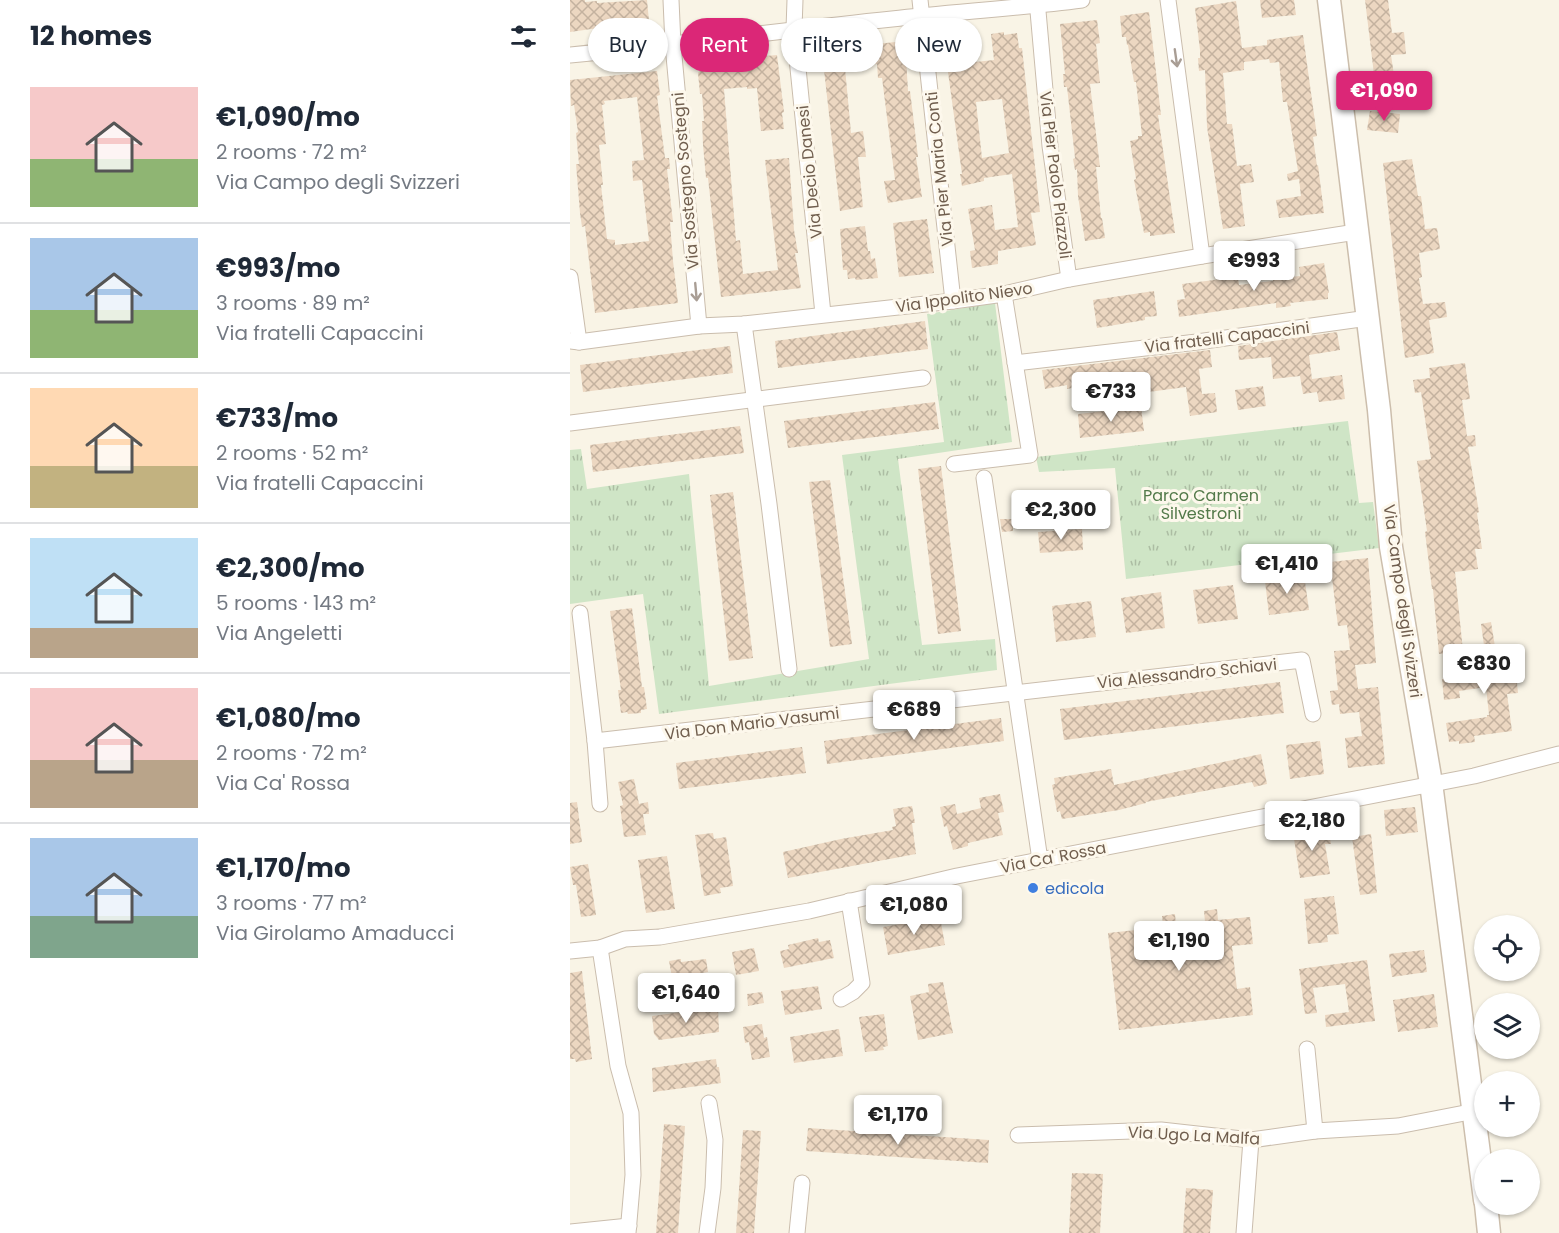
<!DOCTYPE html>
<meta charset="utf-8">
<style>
:root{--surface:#fff;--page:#f6f6f7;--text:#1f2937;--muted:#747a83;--line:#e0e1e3;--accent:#db2777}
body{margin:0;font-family:Poppins,sans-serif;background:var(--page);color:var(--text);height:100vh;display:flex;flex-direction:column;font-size:22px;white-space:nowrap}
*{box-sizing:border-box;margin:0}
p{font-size:20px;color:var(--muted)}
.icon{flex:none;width:33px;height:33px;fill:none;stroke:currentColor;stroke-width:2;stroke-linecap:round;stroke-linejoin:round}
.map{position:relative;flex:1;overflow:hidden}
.sheet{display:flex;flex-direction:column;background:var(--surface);width:570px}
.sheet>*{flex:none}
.guide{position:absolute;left:18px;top:18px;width:570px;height:54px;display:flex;gap:12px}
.fabs{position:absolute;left:904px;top:915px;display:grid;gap:12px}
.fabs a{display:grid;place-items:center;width:66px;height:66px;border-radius:50%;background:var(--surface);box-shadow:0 2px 4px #0004;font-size:30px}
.price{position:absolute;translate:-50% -51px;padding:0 14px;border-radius:6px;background:#fff;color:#222;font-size:20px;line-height:39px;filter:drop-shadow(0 2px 3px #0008)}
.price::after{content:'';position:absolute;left:50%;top:36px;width:18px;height:14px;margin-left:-9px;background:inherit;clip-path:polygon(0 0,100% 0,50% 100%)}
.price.active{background:var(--accent);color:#fff}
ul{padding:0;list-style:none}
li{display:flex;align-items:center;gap:18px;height:150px;padding:0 30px}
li+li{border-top:2px solid var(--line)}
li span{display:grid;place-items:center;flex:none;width:168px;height:120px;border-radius:0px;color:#555}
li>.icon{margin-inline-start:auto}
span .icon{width:72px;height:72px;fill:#fffc;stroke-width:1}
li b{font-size:26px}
h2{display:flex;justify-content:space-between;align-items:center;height:72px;padding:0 30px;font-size:26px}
.chip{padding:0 21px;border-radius:27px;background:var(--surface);box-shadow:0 2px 4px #0004;font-size:21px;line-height:54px}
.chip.active{background:var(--accent);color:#fff}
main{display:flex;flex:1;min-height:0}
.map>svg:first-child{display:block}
.park{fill:url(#park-tufts)}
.building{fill:url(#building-cross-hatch);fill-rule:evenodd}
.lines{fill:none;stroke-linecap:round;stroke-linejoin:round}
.street-casing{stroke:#cabdad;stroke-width:17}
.secondary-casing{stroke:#ccbeac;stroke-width:25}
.street{stroke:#fff;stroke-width:15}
.secondary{stroke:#fff;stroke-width:22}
.oneway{stroke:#a99e95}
.shop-dot{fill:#3f7fe0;stroke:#fdf8ec;stroke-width:2}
.labels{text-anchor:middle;stroke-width:6;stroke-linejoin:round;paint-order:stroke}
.street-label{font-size:16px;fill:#705e4e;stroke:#fdf8ec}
.park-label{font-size:16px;fill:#537a4a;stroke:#fdf8ec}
.shop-label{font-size:16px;fill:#366cbe;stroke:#fdf8ec;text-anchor:start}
</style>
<main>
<section class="sheet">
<h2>12 homes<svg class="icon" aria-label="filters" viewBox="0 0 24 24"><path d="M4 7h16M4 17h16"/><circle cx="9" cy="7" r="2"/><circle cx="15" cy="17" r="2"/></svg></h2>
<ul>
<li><span style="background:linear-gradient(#f6c9c9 60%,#8fb573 0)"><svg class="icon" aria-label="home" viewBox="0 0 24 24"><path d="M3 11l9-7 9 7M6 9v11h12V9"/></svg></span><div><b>€1,090/mo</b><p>2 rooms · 72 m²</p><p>Via Campo degli Svizzeri</p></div></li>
<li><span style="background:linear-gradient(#a9c7e8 60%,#8fb573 0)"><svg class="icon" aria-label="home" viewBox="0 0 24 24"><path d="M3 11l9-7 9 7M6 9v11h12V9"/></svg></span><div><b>€993/mo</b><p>3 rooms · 89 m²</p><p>Via fratelli Capaccini</p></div></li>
<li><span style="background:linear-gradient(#ffd9b3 65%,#c2b280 0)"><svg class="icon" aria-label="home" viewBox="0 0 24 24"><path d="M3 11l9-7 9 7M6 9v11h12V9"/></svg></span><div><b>€733/mo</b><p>2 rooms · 52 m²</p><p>Via fratelli Capaccini</p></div></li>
<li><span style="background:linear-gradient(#bfe0f5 75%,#b9a48a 0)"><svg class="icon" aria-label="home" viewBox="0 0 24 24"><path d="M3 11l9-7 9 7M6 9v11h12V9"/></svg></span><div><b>€2,300/mo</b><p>5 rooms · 143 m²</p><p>Via Angeletti</p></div></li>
<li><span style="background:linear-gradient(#f6c9c9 60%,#b9a48a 0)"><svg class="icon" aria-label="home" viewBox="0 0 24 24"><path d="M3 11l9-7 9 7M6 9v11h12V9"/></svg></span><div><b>€1,080/mo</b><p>2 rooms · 72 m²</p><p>Via Ca' Rossa</p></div></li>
<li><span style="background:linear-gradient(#a9c7e8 65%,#7fa58c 0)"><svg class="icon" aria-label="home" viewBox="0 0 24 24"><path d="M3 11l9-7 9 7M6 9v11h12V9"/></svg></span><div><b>€1,170/mo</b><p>3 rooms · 77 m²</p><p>Via Girolamo Amaducci</p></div></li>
</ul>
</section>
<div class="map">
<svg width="989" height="1233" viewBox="0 0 989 1233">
<defs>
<pattern id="park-tufts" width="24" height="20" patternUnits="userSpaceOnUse" patternTransform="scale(1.5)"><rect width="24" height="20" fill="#cfe5c6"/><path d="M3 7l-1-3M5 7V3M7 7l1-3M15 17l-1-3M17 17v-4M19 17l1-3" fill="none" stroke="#acbda3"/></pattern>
<pattern id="building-cross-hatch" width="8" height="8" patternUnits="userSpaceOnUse" patternTransform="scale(1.5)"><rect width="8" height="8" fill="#ecd7c1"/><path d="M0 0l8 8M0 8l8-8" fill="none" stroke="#c4b29f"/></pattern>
</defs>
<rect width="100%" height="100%" fill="#f9f4e6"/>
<!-- park -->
<g class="park">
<path d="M425,303L442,442L328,459L352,645L425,639L427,670L89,714L73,594L0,604V450L11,449L17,489L119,474L139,686L299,659L272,455L374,442L357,314Z"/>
<path d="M778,421L789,503L803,502L809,548L556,579L545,468L469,472L466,457Z"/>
</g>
<!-- building -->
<g class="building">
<path d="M0,0H15V2L27,1V3L77,0L79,21L0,32Z"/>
<path d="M690,0H724L726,15L692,18Z"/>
<path d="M795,0H818L822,33L834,32L836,54L821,55L826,89L806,91Z"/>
<path d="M666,1L672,48L697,45V40L733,35L747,136L743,137L747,166L748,165L754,213L709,218L706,200L731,196L729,179L718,181L717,174L728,171L717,102H713L709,62L700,63L699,59L674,62V70L653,73L657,124H662L667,166L681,164L684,182L670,184L675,226L653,229L637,127L635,70L629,71L628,58H630V50L625,8Z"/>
<path d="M579,12L591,115H588L605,233L580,236V232L574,233L564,180L566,179L560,141L568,139V136H572L566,82H564L558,45H557L556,37H552L550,16Z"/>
<path d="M527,20L530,43L526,44L530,83L520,84L530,167H526L531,218H532L535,238L515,241L508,196L507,169L505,170L503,159L505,158L497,87H494L493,74H495L490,24Z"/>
<path d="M434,32V35L447,33L449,48H452L470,212L461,213L466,245L428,251V264L402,268L400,251L405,250L398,209L422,205L425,230L448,227L442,174L414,178V181L392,186L390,174H392L377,65L424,60L421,34ZM432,99L439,153L412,158L406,102Z"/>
<path d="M335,41L338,91H340L343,115L348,157H346L352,197L318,203L314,181L325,180L312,78H308L307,64L275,68L281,133L293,131L296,157H288L293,207L270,211L254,70H251L249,50Z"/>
<path d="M207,55L214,112L212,113L214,129L191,131L187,88L177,89V87L154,89L164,216L166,241L170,240L173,274L208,270L195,160L219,158L224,230L228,253H225L231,288L151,297L138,178H136L133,145L132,121H134L132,94H130L128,73L133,66L139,65V61Z"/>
<path d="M87,71L90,95L87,96L95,158H99L100,169H97L103,222H100L103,261L108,303L25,313L15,226L12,227L10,213L6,164H9L6,133L8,132L4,105L1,106L0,80ZM67,97L74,160L62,161L63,181L72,180L79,241L45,245V240L37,239L31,185H33L29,145L36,144L32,105L35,104L34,101Z"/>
<path d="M800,111L830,114L828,133L797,130Z"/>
<path d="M842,159L848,196H851L855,229L867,228L870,249L849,253L852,277L849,278L853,304L875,302L877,317L859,320L864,353L835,358L813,163Z"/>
<path d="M357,219L364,273L329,277L323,223Z"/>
<path d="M295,226L298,251H300L301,259L305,258L308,278L286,280L285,278L278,279L277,270H273L270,229Z"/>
<path d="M754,263L759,293H758V299L720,303L721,306L706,308V303L609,317L607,300L615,299L612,284L668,277L669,285L703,281V279L730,276L729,267Z"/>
<path d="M584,291L587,316L575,317V320L527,328L523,300Z"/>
<path d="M355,321L358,349L208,368L205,341Z"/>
<path d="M767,332L770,350L739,355L742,379L772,375L775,399L749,402L747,392L733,394L730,376L703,379L701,357L669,360L668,346Z"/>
<path d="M160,346L163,373L13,392L10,365Z"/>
<path d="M640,350L642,367L629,369L632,394L645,393L647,412L620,416L616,387L571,393L570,384L555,386L553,373L512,379L513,386L497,389V385L475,389L472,370Z"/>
<path d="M895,363L900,399L892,400L897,436L905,435L906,446L898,447L909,512L907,513L912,549H905L908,569L885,572L893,651L869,654L863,589H862L855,532L857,531L847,461L861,459L851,392L845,393L843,380L860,378L859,368Z"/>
<path d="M693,386L696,406L668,410L665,390Z"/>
<path d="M365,402L369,429L218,448L214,421Z"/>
<path d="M571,407L574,431L510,438L508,414Z"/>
<path d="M170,426L174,453L23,472L20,445Z"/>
<path d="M371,466L391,631L368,634L348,469Z"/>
<path d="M260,480L282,644L260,647L239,482Z"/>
<path d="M163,492L183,658L159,661L140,495Z"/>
<path d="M430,519H443V531L432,532Z"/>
<path d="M512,529L513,550L470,553L468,532Z"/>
<path d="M798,558L806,663L785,665L788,689L808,687L815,764L778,768L775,738L792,736L789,712L770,714L769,704L762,705L760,691L768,690L764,651L780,650L777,625L768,626L760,562Z"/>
<path d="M734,575L739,610L699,615L695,581Z"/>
<path d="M663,585L668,619L628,624L623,590Z"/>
<path d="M591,592L595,628L556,633L551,598Z"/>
<path d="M521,601L526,637L486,642L482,606Z"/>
<path d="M62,608L72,687H74L77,709L71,710V713L58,714L57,712L51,713L48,690H51L40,611Z"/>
<path d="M921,622L928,665L945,663L948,693L937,694L942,731L904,736L905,742L889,744V741L879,742L876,723L917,717V715H919L916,687L889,691L890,698L874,700L872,679L914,674L913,667H917L911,624Z"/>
<path d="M710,682L714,713L494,740L490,709Z"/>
<path d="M431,718L434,741L257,764L254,741Z"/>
<path d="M750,741L754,774L720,779L716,745Z"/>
<path d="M232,747L236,773L109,789L106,763Z"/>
<path d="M691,754L697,784L684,787L682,782L576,802V803L549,810L492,819L490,811L487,812L482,785L485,784L484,778L541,769L544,785Z"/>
<path d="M64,779L69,804L78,802L79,814H73L76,835L54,837L50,806L53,805L48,782Z"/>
<path d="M430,794L434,812L428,813L433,835L398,843V846L383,850L377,826L374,827L370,807L385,804L387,814L411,808L409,798Z"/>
<path d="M7,802L12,842L0,844V803Z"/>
<path d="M342,806L345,823H342L346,854L218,878L213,852L271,839L323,830L322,827L326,826L323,809Z"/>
<path d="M845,807L848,832L816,836L814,810Z"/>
<path d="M758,827L761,844H755L760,874L730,878L723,832Z"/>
<path d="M143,833L144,839L156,837L163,886L150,888L151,893L134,896L125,835Z"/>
<path d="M801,834L807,893L790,895L782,837Z"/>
<path d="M97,856L105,909L76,913L68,860Z"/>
<path d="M18,864L26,915L11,917L6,885H3L0,867Z"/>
<path d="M764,896L769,934L757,935L758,942L738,944L734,899Z"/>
<path d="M647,909L648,920L680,917L683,944L662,946L667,989L680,987L683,1015L549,1030L538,933L584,928L593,923L592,916L605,914L606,925L635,922L634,911Z"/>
<path d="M370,917L375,945L318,955L313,927Z"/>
<path d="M248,938L249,942L260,940L264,958L214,968L210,951L219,949L218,945Z"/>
<path d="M184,948L189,971L166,975L162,952Z"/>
<path d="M854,950L857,972L822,977L819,954Z"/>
<path d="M111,959V962L136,959L138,972L114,976L115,986L104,988L99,961Z"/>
<path d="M797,960L805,1021L756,1027L755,1015L779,1012L775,984L743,988L747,1013L735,1014L729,969Z"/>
<path d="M12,971L22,1059L6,1062L5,1059H0V973Z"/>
<path d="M373,982L383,1033L348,1040L340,996L359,992L358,984Z"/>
<path d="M248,986L252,1009L215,1015L211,991Z"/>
<path d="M192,992L194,1003L178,1006L177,994Z"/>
<path d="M864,994L868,1027L828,1032L823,1000Z"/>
<path d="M148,1007L149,1032L89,1040L84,1034L82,1016Z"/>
<path d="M314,1014L318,1046L313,1047L314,1050L295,1052L289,1017Z"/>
<path d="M192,1024L194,1038L197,1037L200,1057L182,1060L179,1042L175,1043L173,1027Z"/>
<path d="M269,1029L273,1056L224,1063L220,1037Z"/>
<path d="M146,1059L147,1067H149L151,1083L83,1092L82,1068Z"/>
<path d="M94,1124L115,1126L108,1233H86Z"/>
<path d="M238,1128L419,1140L418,1163L236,1151Z"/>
<path d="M173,1130L191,1131L184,1233H166Z"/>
<path d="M502,1173L533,1174L530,1233H499Z"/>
<path d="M616,1188L643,1190L640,1233H613Z"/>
</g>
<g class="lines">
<defs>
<g id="street">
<path d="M101,0L103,45L129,326"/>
<path d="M225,0L224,29L253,314"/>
<path d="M350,0L383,301"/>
<path d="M467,0L480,146L499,279"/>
<path d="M598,0L632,256"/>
<path d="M0,55C107,45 214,30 322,19C385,12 449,8 512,0"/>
<path d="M0,277L9,342"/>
<path d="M174,324L199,504L219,669"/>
<path d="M0,341L9,342L129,326L174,324L383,301L434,294L499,279L632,256L786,232"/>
<path d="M445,363L627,342L798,318"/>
<path d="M0,423L353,378"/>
<path d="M384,464L460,455L434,294"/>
<path d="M414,478L470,860"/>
<path d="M10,613L25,741L732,660L743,714"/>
<path d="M25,741L30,804"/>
<path d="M30,948L48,1066L61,1113L63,1175L58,1233"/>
<path d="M0,951L30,948L55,939L90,937L239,911L387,876L904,776L989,754"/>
<path d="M271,999L283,992L292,983L279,901"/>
<path d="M737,1049L745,1131"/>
<path d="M448,1135L591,1130L681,1140L745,1131L828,1126L905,1111"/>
<path d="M0,1232L59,1226"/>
<path d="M137,1233L143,1188L145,1140L139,1103"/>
<path d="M227,1233L232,1183"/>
<path d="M674,1233L681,1140"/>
</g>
<g id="secondary">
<path d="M759,0L809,410L821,547L861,783L915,1200"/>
<path d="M916,1204L919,1233"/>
</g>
</defs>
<!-- street casing -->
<use href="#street" class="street-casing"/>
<!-- secondary casing -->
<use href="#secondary" class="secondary-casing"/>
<!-- street -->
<use href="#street" class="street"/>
<!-- secondary -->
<use href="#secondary" class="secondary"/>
</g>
<!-- one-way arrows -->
<defs><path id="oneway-shaft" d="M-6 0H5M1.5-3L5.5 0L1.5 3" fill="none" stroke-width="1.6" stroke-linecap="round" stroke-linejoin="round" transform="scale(1.5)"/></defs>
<g class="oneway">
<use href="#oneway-shaft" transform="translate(606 58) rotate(82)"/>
<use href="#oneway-shaft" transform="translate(126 292) rotate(85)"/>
</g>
<!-- markers -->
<circle class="shop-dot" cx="463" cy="888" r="6"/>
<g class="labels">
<!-- street labels -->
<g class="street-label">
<text transform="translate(369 169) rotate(-96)" y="6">Via Pier Maria Conti</text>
<text transform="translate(239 172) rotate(-96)" y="6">Via Decio Danesi</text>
<text transform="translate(486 175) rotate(83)" y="6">Via Pier Paolo Piazzoli</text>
<text transform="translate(115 181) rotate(-95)" y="6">Via Sostegno Sostegni</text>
<text transform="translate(394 297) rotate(-8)" y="6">Via Ippolito Nievo</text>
<text transform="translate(657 337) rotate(-7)" y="6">Via fratelli Capaccini</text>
<text transform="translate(833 601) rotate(82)" y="6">Via Campo degli Svizzeri</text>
<text transform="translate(617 673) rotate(-6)" y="6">Via Alessandro Schiavi</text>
<text transform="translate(182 723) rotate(-7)" y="6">Via Don Mario Vasumi</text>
<text transform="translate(483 857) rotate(-11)" y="6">Via Ca' Rossa</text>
<text transform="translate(624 1135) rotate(3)" y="6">Via Ugo La Malfa</text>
</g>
<!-- park labels -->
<g class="park-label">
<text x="631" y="501">Parco Carmen<tspan x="631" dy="18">Silvestroni</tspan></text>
</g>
<!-- shop labels -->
<g class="shop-label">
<text x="475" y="894">edicola</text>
</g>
</g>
</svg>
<div class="fabs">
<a><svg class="icon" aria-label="locate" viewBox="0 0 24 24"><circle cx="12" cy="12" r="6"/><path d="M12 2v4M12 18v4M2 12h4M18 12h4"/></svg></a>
<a><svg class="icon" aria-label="layers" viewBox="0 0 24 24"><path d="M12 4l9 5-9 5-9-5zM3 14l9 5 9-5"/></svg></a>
<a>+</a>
<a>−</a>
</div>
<b class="price active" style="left:814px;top:122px">€1,090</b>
<b class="price" style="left:684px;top:292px">€993</b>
<b class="price" style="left:541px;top:423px">€733</b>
<b class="price" style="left:491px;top:541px">€2,300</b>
<b class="price" style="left:717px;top:595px">€1,410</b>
<b class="price" style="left:914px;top:695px">€830</b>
<b class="price" style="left:344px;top:741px">€689</b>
<b class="price" style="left:742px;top:852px">€2,180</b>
<b class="price" style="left:344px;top:936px">€1,080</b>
<b class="price" style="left:609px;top:972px">€1,190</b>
<b class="price" style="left:116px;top:1024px">€1,640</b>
<b class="price" style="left:328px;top:1146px">€1,170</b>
<div class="guide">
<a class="chip">Buy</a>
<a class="chip active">Rent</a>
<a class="chip">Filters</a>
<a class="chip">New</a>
</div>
</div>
</main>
